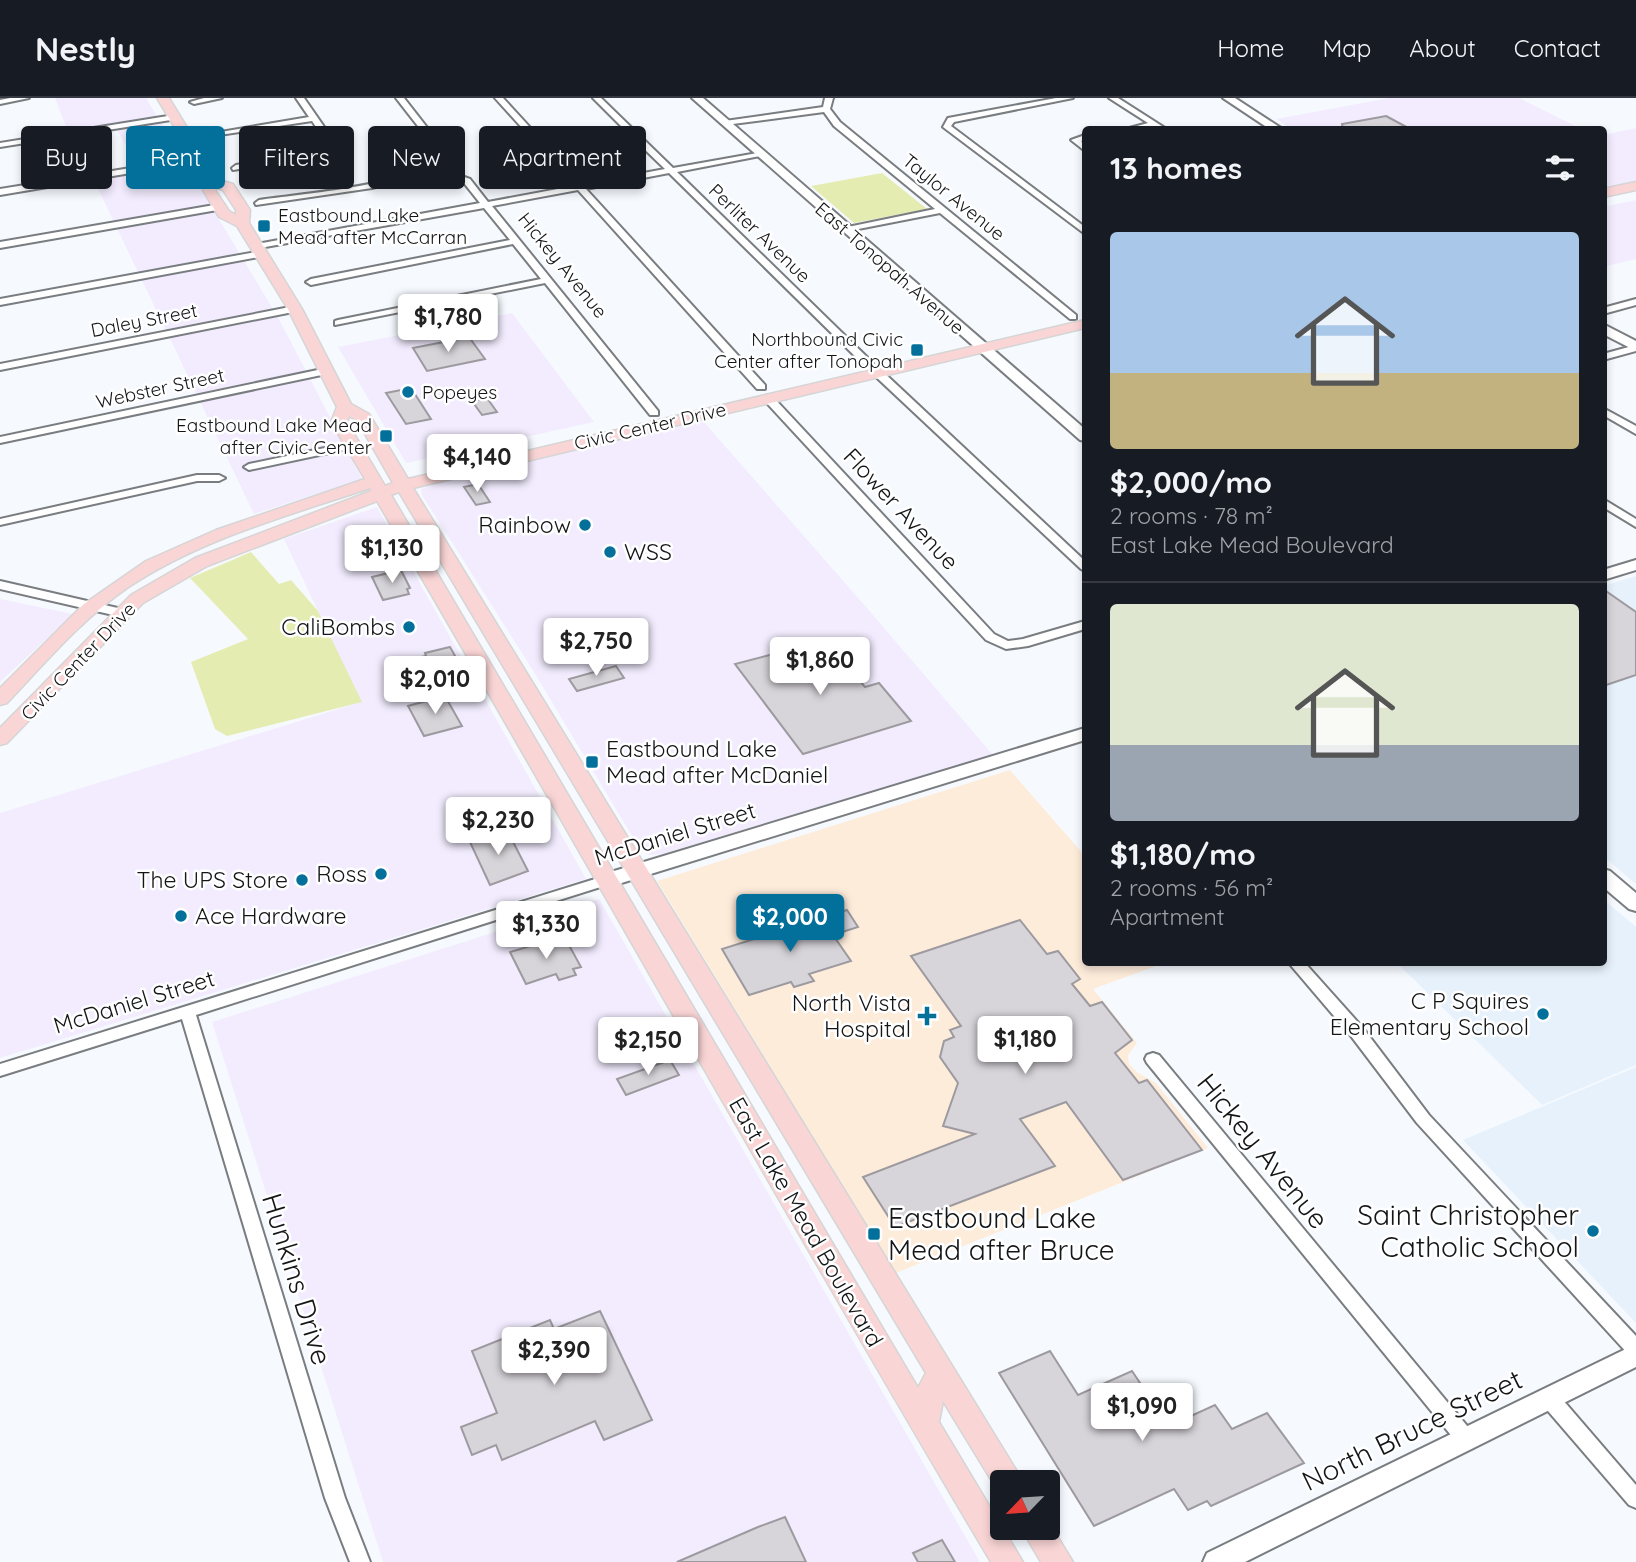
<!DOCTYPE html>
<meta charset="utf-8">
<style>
:root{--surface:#171b24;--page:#242831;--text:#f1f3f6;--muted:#9ea1a6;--line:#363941;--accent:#02709b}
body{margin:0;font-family:Quicksand,sans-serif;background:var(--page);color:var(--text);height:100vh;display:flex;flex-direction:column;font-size:26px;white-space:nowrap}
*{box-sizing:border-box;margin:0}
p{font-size:23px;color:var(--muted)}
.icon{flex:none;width:38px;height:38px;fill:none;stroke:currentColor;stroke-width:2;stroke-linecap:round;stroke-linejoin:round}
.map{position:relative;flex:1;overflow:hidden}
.side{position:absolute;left:1082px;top:28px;width:525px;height:840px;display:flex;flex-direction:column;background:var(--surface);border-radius:7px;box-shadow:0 4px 10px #0003}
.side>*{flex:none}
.guide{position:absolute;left:21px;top:28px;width:665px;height:63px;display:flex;gap:14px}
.needle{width:46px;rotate:245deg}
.fabs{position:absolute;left:990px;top:1372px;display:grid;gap:14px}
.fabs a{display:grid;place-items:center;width:70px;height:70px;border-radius:7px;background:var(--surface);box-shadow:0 4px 10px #0003;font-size:35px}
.price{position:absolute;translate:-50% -60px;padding:0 16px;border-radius:7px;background:#fff;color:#222;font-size:23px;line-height:46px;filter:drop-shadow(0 2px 4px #0008)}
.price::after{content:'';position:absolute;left:50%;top:42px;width:21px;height:16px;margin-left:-10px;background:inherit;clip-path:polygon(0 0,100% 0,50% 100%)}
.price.selected{background:var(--accent);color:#fff}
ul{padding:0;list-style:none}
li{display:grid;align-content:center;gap:14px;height:371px;padding:0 28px}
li+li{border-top:2px solid var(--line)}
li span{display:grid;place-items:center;height:217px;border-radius:7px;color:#555}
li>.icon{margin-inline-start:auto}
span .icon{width:126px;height:126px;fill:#fffc;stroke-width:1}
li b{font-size:30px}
h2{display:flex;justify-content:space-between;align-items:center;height:84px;padding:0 28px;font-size:30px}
.pill{padding:0 24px;border-radius:7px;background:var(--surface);box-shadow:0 4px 10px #0003;font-size:24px;line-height:63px}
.pill.selected{background:var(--accent);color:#fff}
header{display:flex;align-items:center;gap:42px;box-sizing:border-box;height:98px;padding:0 35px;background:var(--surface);border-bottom:2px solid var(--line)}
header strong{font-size:33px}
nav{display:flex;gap:38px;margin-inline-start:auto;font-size:24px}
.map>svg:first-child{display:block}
.commercial{fill:#f2ecfe}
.built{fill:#e7f1fc}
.medical{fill:#feecdb}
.green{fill:#e5ecb2}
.building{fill:#d7d4da;stroke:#9d9a9f;stroke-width:2}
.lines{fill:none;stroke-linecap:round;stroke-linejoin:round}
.street-casing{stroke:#797d80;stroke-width:4}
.secondary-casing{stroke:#797d80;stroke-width:4}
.primary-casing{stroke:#d5d5d5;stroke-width:3}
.street{fill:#fff;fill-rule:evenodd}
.secondary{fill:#fff;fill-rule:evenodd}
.primary{fill:#fad5d6;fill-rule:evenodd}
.poi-dot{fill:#02709b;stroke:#fff;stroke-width:2.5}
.labels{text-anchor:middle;stroke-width:5;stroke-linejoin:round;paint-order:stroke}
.far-street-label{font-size:19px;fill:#141517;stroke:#fff}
.far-poi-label{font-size:19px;fill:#141517;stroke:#fff;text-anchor:start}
.street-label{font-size:23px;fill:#141517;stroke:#fff}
.poi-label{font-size:23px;fill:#141517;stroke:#fff;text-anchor:end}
.near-street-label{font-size:28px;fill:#141517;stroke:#fff}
.near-poi-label{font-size:28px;fill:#141517;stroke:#fff;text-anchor:end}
</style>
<header>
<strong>Nestly</strong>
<nav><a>Home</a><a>Map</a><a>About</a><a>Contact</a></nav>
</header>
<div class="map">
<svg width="1636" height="1464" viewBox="0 0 1636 1464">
<rect width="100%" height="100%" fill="#f6faff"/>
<!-- commercial -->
<g class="commercial">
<path d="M55,0H146L279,221L362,381L254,416L91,76L137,67L117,32L70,39Z"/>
<path d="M1389,0H1519L1581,31L1293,32L1276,21Z"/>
<path d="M1636,30V83L1603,90V37Z"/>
<path d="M1636,102V161L1603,169V109Z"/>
<path d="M512,215L594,324L406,365L338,249Z"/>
<path d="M703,323L866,509L993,657L662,756L649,757L641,753L534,574L422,397L421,391L449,381Z"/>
<path d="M377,409L586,781L0,960V715L361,604L284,441Z"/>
<path d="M0,501L73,516L0,584Z"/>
<path d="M599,801L980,1464H383L212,924Z"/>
</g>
<!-- built -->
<g class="built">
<path d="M1636,478V786L1603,758V488Z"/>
<path d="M1603,801L1636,829V967L1542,1007L1397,865L1603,864Z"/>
<path d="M1636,969V1225L1463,1042Z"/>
</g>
<!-- medical -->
<path class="medical" d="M1010,672L1085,758V864L1164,865L1093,891L1137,945L1128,957L1129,966L1138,975L1156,985L1208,1050L896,1175L657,783Z"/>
<!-- green -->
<g class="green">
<path d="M882,75L927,111L854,125L811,88Z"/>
<path d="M251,454L279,486L291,482L318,513L362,604L227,638L215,631L191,564L248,541L190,480Z"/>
</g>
<!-- building -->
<g class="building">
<path d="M1386,18L1412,32H1343L1342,26Z"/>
<path d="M469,239L485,261L427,273L413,250Z"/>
<path d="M411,290L431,321L406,326L386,295Z"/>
<path d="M487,300L497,314L482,317L472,303Z"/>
<path d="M478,386L490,404L476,407L464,389Z"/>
<path d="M401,472L410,490L407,491L409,496L383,502L372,479Z"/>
<path d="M1603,491L1636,514V577L1603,588Z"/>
<path d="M828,542L865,589L879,585L911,623L803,656L735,566Z"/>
<path d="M450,549L463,572L427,581L416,560L426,558L425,555Z"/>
<path d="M616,568L624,580L577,593L569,581Z"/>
<path d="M445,598L462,628L424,638L408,608Z"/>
<path d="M507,732L528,773L490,787L469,742Z"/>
<path d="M847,812L858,829L833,837L851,863L809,876L814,883L794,889L791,884L749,897L722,851Z"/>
<path d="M1020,822L1047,856L1058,853L1080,881L1072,886L1090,908L1102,904L1132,942L1115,955L1139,985L1147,982L1202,1052L1123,1082L1066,1004L1020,1021L1055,1068L895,1129L863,1079L975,1036L943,1028L958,985L940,959L944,943L954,939L950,932L961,928L911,858Z"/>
<path d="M564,838L581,869L573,871L576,877L559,882L556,876L526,886L510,854Z"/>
<path d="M670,962L679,977L626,997L617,981Z"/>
<path d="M600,1213L652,1322L604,1342L595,1323L502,1362L496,1347L472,1357L461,1329L497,1315L472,1253L550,1222L554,1231Z"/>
<path d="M1050,1253L1078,1297L1132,1273L1169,1328L1215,1307L1232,1331L1267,1315L1304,1365L1211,1408L1207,1403L1188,1412L1174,1391L1094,1428L999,1275Z"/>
<path d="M785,1419L806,1464H677L758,1429Z"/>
<path d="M942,1442L955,1464H918L913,1455Z"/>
</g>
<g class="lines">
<defs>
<g id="street">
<path d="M10,0H29L0,6V2Z"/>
<path d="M204,0H222L194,6L190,4Z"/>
<path d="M296,0H304L338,49L337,51L318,58L233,72L232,70L236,67L316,54L329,48L312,23L213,38L209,36L309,19Z"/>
<path d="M396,0H404L443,50L440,60L433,68L470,81L488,104L665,71L636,43L564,54L543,53L495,0H503L548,49L564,50L632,39L593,0H601L673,70L763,54V58H760L677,74L873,265L864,267L669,75L586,91L765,287V291H757L578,92L492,108L658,313V317H650L545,185L335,227V223L338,222L541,181L513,146L311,187L306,184L311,181L510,142L484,110L254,151V147L257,146L480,105L464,85L427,72L398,83L372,90L256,107L255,105L259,102C300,96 397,89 428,64C433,60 434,56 435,50Z"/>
<path d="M825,0H833L830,11L840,24L1076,217V221H1070L940,115L843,134V130L935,111L834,28L824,14L725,27L721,25L725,23L823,9Z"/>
<path d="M1056,0H1073L954,24L951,28L1085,129V136L943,29L948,20Z"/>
<path d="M1109,0H1118L1168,32H1158L1154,29L1122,32L1148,25Z"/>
<path d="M174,17L178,19L177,21L0,49V45Z"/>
<path d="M1085,37V42L1081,43L1085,47V53L1071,42Z"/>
<path d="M199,59H202V63L0,97V91Z"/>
<path d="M220,106L223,107V111L0,150V144Z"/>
<path d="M261,153L266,156L264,158L0,207V201Z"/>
<path d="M1636,201V207L1603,216V210Z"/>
<path d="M295,208L298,209V213L0,272V266Z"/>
<path d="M1636,247V253L1603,262V256Z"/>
<path d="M327,270L331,271V275L0,345V339Z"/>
<path d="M878,272L882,273L1085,463V473L1081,471L874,277V273Z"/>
<path d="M768,297L772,298L994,536L1008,543L1023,541L1085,523V531L1028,548L1006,551L986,542L764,302L763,300Z"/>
<path d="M1603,310L1636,328V336L1603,317Z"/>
<path d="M353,344L357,345V349L249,372L244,369L249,366Z"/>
<path d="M197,377H219L225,380L219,383H197L0,427V421Z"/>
<path d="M1603,401L1636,421V429L1603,409Z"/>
<path d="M0,483L122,511L128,515L122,519L0,491Z"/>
<path d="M608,777L615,782L613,785L196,917L345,1400L370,1464H350L325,1400L182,921L0,978V966Z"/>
<path d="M1288,864H1304L1363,930L1429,1017L1636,1238V1259L1629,1257L1417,1025L1351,938Z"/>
<path d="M1153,955L1159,957L1473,1335L1476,1341L1473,1347L1466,1350L1459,1347L1147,965L1145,961L1147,957Z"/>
<path d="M1549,1292L1556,1294L1636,1387V1410L1629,1407L1542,1306L1540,1300L1542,1294Z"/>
</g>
<g id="secondary">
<path d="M692,0H703L1085,331V343L1080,342Z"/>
<path d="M1223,0H1235L1284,32H1271Z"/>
<path d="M1603,226L1636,243V253L1603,236Z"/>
<path d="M1636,462V472L1603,482V472Z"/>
<path d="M1085,630V642L615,787H601L598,782L601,777Z"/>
<path d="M1603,771L1610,773L1636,795V813L1629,811L1603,789Z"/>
<path d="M1636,1246V1269L1245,1464H1203L1207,1455Z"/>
</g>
<g id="primary">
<path d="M157,0H169L219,82L233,86L250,112L249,125L302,211L351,306L369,316L408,381L1085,222V230L413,390L1018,1375L1023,1384H1003V1395L998,1393L943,1303L939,1324L1023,1464H991C782,1113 583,756 377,403L207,468L143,505L7,645L0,647V630L131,497L195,460L371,393L370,390C287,418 200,441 127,490C81,522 45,565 7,605L0,607V590L84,506L146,463L216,432L365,381L331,324L337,309L288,211L237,128L219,119L203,92L208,85ZM217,90L223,92L236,112V117L229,113L215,92ZM349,318L357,322L393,385L385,388L347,324ZM399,394L926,1275L918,1290L391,397Z"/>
<path d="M1636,84V92L1603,99V91Z"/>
<path d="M1048,1423L1073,1464H1041L1021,1430H1048Z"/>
</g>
</defs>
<!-- street casing -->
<use href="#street" class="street-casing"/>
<!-- secondary casing -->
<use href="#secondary" class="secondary-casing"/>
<!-- primary casing -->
<use href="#primary" class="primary-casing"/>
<!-- street -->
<use href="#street" class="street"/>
<!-- secondary -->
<use href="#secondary" class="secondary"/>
<!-- primary -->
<use href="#primary" class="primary"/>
</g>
<!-- markers -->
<g class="poi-dot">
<rect x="257" y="121" width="14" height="14" rx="3.5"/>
<rect x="910" y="245" width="14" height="14" rx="3.5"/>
<circle cx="408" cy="294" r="7"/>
<rect x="379" y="331" width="14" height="14" rx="3.5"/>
<circle cx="585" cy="427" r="7"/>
<circle cx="610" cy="454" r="7"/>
<circle cx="409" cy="529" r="7"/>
<rect x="585" y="657" width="14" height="14" rx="3.5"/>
<circle cx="381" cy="776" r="7"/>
<circle cx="302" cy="782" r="7"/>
<circle cx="181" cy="818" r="7"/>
<circle cx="1543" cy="916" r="7"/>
<path d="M923.5 907.5h7v7h7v7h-7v7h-7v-7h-7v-7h7z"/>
<circle cx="1593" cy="1133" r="7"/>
<rect x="867" y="1129" width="14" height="14" rx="3.5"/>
</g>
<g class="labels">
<!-- far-street labels -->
<g class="far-street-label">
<text transform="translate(954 99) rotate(39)" y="7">Taylor Avenue</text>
<text transform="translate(760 135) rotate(44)" y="7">Perliter Avenue</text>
<text transform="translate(563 167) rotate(51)" y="7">Hickey Avenue</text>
<text transform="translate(890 170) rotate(41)" y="7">East Tonopah Avenue</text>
<text transform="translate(144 222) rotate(-11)" y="7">Daley Street</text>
<text transform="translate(160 290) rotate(-12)" y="7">Webster Street</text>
<text transform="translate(650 328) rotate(-13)" y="7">Civic Center Drive</text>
<text transform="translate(78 563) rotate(-46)" y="7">Civic Center Drive</text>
</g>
<!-- far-poi labels -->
<g class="far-poi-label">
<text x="278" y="124">Eastbound Lake<tspan x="278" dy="22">Mead after McCarran</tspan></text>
<text x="903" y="248" text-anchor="end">Northbound Civic<tspan x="903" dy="22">Center after Tonopah</tspan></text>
<text x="422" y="301">Popeyes</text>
<text x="372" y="334" text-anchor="end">Eastbound Lake Mead<tspan x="372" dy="22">after Civic Center</tspan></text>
</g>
<!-- street labels -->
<g class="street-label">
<text transform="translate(901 411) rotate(47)" y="8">Flower Avenue</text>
<text transform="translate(675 736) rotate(-17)" y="8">McDaniel Street</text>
<text transform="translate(134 904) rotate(-17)" y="8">McDaniel Street</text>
<text transform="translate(806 1124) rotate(60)" y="8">East Lake Mead Boulevard</text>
</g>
<!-- poi labels -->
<g class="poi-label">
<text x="571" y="435">Rainbow</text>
<text x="624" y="462" text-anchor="start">WSS</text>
<text x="395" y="537">CaliBombs</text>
<text x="606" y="659" text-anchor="start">Eastbound Lake<tspan x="606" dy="26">Mead after McDaniel</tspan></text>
<text x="367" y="784">Ross</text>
<text x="288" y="790">The UPS Store</text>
<text x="195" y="826" text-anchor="start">Ace Hardware</text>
<text x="1529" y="911">C P Squires<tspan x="1529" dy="26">Elementary School</tspan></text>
<text x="911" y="913">North Vista<tspan x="911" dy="26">Hospital</tspan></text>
</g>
<!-- near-street labels -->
<g class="near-street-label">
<text transform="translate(1263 1053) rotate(51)" y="10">Hickey Avenue</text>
<text transform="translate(297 1181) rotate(73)" y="10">Hunkins Drive</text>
<text transform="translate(1412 1332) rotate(-26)" y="10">North Bruce Street</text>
</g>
<!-- near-poi labels -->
<g class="near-poi-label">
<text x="1579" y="1127">Saint Christopher<tspan x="1579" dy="32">Catholic School</tspan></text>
<text x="888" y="1130" text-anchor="start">Eastbound Lake<tspan x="888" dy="32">Mead after Bruce</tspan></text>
</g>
</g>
</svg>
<div class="fabs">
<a><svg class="needle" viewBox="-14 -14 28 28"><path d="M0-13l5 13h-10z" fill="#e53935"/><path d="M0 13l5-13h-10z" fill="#9ea1a6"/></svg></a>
</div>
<b class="price" style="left:448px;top:256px">$1,780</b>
<b class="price" style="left:477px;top:396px">$4,140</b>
<b class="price" style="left:392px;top:487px">$1,130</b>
<b class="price" style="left:596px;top:580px">$2,750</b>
<b class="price" style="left:820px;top:599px">$1,860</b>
<b class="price" style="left:435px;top:618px">$2,010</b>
<b class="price" style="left:498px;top:759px">$2,230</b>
<b class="price selected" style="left:790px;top:856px">$2,000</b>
<b class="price" style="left:546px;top:863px">$1,330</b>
<b class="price" style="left:1025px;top:978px">$1,180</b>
<b class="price" style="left:648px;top:979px">$2,150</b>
<b class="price" style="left:554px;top:1289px">$2,390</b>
<b class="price" style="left:1142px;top:1345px">$1,090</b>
<div class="guide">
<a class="pill">Buy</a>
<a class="pill selected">Rent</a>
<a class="pill">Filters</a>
<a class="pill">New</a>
<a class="pill">Apartment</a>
</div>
<section class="side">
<h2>13 homes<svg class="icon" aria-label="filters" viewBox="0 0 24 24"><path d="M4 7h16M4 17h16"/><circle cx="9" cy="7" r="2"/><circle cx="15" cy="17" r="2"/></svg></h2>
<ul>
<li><span style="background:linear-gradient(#a9c7e8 65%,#c2b280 0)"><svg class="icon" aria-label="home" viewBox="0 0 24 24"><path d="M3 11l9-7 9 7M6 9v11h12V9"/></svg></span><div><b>$2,000/mo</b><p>2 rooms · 78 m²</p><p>East Lake Mead Boulevard</p></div></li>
<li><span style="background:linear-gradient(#dfe7d0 65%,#9aa5b1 0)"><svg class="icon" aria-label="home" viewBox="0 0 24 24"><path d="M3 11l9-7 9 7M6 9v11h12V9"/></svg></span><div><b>$1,180/mo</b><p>2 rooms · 56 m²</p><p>Apartment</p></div></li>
</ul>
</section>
</div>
